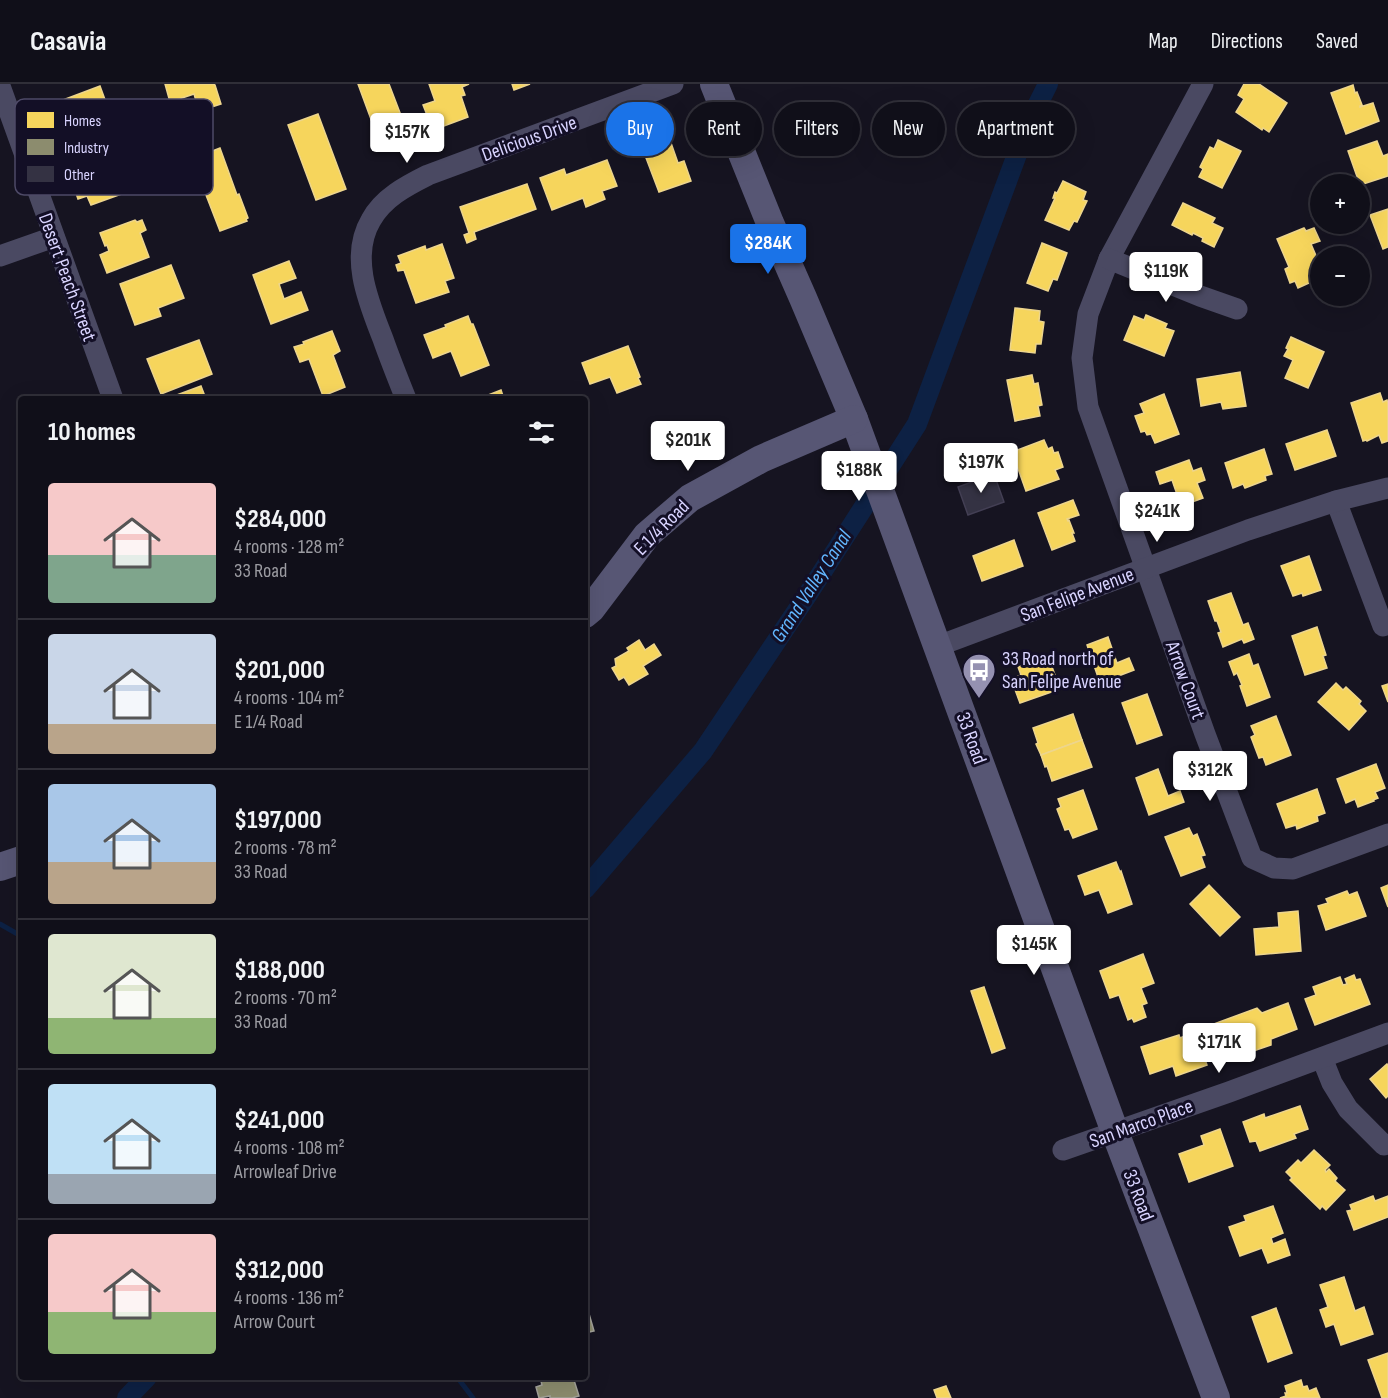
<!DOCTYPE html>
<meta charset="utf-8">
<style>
:root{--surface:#100f19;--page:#191822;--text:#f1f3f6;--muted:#9c9ca2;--line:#302f38;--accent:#1a73e8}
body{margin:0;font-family:"Sofia Sans Condensed",sans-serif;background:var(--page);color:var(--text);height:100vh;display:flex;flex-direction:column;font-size:22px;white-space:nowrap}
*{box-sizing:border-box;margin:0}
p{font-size:20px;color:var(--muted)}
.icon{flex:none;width:33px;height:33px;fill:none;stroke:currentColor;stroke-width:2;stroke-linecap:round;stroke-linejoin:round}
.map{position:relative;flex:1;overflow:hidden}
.panel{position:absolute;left:18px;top:312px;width:570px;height:984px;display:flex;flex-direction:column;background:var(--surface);border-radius:6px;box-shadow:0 6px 24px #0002,0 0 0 2px var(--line)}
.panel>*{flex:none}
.top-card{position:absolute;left:606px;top:18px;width:570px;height:54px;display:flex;gap:12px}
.controls{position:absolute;left:1310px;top:90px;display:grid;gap:12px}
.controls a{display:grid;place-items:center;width:60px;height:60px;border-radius:50%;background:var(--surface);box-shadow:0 6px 24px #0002,0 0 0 2px var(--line);font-size:30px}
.price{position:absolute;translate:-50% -51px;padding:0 14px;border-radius:6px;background:#fff;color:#222;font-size:20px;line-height:39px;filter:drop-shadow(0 2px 3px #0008)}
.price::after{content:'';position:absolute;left:50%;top:36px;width:18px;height:14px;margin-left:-9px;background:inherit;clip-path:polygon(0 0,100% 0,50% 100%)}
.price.active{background:var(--accent);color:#fff}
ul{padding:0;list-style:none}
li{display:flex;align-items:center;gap:18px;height:150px;padding:0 30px}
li+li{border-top:2px solid var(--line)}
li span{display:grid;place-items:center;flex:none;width:168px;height:120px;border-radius:6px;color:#555}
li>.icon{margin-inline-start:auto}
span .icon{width:72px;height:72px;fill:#fffc;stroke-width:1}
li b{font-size:26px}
h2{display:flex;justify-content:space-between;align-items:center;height:72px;padding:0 30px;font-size:26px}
.tag{padding:0 21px;border-radius:27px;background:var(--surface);box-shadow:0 6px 24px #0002,0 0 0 2px var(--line);font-size:21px;line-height:54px}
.tag.active{background:var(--accent);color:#fff}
header{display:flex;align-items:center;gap:36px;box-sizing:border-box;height:84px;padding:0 30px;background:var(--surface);border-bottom:2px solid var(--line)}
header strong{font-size:28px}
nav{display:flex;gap:33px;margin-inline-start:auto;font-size:21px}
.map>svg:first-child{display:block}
.homes{fill:#f6d55c;stroke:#edd58d;stroke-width:1.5}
.industry{fill:#8c8c6e;stroke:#a3a29a;stroke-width:1.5}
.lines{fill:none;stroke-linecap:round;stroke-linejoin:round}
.stream{stroke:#0d2144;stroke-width:5}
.canal{stroke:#0d2144;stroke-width:20}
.building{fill:#343243;stroke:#433f54;stroke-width:1.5}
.street{stroke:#4a4962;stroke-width:21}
.secondary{stroke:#575674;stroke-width:28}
.labels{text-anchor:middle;stroke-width:6;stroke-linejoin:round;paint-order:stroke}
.street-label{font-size:20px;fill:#d9d4ff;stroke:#130f26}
.poi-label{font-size:20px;fill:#d9d4ff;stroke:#130f26;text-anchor:start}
.water-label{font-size:21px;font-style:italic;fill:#62b6ff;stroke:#130f26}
.key{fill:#130f26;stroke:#4e4a67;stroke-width:1.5}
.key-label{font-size:16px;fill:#d9d4ff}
</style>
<header>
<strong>Casavia</strong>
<nav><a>Map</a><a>Directions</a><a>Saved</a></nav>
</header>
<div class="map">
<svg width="1388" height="1314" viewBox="0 0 1388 1314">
<rect width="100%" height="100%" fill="#161421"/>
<!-- homes -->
<g class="homes">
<path d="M165,0H213L215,1L221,20L199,27L194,10L170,18Z"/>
<path d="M358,0H389L410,55L382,65Z"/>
<path d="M429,0H469L462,3L465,11L461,12L468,33L433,46L423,21L435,17Z"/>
<path d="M512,0H530L514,6Z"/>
<path d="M1244,0H1259L1287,19L1269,48L1263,44L1262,46L1236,28L1244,15L1238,11Z"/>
<path d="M1353,1L1355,9L1357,8L1362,21L1360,22V23L1373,19L1379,37L1346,50L1331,9Z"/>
<path d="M100,2L115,43L70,60L55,19Z"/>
<path d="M318,30L346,105L316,116L288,41Z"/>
<path d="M670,56L678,79L684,77L691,97L659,108L643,66Z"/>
<path d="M1218,56L1241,67L1222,104L1199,93L1203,85L1200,83L1210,63L1214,65Z"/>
<path d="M1377,57L1383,72L1388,70V92L1360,101L1348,67Z"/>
<path d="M220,64L237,111L239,110L248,134L246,135L247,137L220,147L192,75Z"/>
<path d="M113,67L127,108L91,121L87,112L78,115L67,83Z"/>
<path d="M607,76L617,102L602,107L605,115L586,123L583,114L552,126L540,94L564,85L566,91Z"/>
<path d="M1063,97L1086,108L1083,116L1087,117L1077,138L1074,137L1069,146L1045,136L1055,114H1053L1055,108L1057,109Z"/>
<path d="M527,100L536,125L474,148L476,155L467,159L464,151L469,149L460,123Z"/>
<path d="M1183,119L1215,134L1212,139L1223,144L1214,163L1202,157L1203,154L1193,149L1192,151L1172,141Z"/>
<path d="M1388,125V163L1383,165L1370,131Z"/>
<path d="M135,136L137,138L142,136L146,146L140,149L149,173L107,189L100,171L109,167L107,161L105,162L100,149Z"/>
<path d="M1304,144L1306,147L1314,144L1320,157L1311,160L1320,181V194L1298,204L1295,197L1290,199L1285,185L1289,183L1277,155Z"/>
<path d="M1042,159L1067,169L1057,196L1053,195L1048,207L1027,199Z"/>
<path d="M442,160L454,194L445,197L449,208L416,219L404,186L398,187L396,181L401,179L398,172L425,162L426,166Z"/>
<path d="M289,177L296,194L279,200L284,215L301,208L308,226L271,240L253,191Z"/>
<path d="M171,181L184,214L158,224L161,232L135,241L120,200Z"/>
<path d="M1015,224L1040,227L1039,237L1044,238L1041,260H1036L1035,269L1010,266Z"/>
<path d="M1146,231L1167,240L1165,244L1174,247L1164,272L1124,256L1134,232L1144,236Z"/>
<path d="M468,232L471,240H473L489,281L461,292L451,267L433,274L424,251L446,243L445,241Z"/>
<path d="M332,247L340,267L333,271L345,303L323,312L309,275L300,278L294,263L304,260L303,258Z"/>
<path d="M1291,253L1324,268L1308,304L1285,294L1293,276L1284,272L1288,265L1286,264Z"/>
<path d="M199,256L212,290L161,310L147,275Z"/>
<path d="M628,262L640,293L638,294L641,300L617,309L610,293L590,300L582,279Z"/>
<path d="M1240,288L1246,322L1223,325L1221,318L1201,322L1197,295Z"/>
<path d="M1032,291L1034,300L1038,299L1042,321L1038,322L1040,332L1015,337L1007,296Z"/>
<path d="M201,302L206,315H166Z"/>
<path d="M501,306L504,315H478Z"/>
<path d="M1380,309L1383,318L1387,316L1388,319V357L1382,359L1379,351L1367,357L1366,356L1363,357L1351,319Z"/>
<path d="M1164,310L1179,350L1155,359L1151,350L1147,351L1145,347L1141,348L1135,332L1144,329L1140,320Z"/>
<path d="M1327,346L1336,372L1295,386L1286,360Z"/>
<path d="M1044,356L1048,365L1052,363L1054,369L1058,368L1063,383L1055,386L1059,395L1026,407L1012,368Z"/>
<path d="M1264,365L1272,390L1265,392L1266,396L1245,404L1243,400L1233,404L1225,379Z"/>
<path d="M1189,376L1193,387L1201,384L1205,396L1197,399L1203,414L1181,422L1172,396L1160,400L1156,388Z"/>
<path d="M1073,416L1079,431L1067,435L1068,437L1069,436L1074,449H1072L1075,457L1052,466L1038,429Z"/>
<path d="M1014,456L1023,482L982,497L973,472Z"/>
<path d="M1309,472L1321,506L1303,512L1302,509L1293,512L1281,482Z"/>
<path d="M1231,509L1243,541L1248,539L1254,555L1244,559L1242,555L1223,563L1218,549L1221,548L1217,537H1215L1208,517Z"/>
<path d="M1317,543L1326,571L1323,572L1327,584L1305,591L1292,552Z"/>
<path d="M1108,553L1117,579L1129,574L1134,586L1100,599L1087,561Z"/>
<path d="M639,556L645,566L654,560L661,571L643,582L648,590L629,601L624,593L619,596L612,584L616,582L615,575L629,567L627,564Z"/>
<path d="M1249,570L1253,582L1258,580L1270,613L1247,622L1240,602L1242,601L1237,589L1234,591L1229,578Z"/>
<path d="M1034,577L1035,581L1040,579L1042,583L1051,580L1060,605L1020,619L1011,595L1021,591L1018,583Z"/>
<path d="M1336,599L1343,606L1346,603L1361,617L1359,620L1366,627L1349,646L1318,618Z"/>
<path d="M1388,600V618L1382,602Z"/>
<path d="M1147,610L1162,651L1137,660L1122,619Z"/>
<path d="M1073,630L1082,656L1041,671L1036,660L1038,659L1033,644Z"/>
<path d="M1276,632L1291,671L1266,681L1263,673L1259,674L1251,653L1255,651L1251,642Z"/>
<path d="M1082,656L1092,683L1052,697L1047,682L1045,683L1041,671Z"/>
<path d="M1376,680L1385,704L1375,708L1378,714L1373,716L1374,717L1358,723L1355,715L1346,719L1337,695Z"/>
<path d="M1158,685L1168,712L1180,707L1184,718L1149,731L1136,694Z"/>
<path d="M1317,705L1325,729L1317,732L1318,737L1297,745L1296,741L1286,744L1277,720Z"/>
<path d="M1083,706L1097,745L1073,754L1069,745L1065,746L1057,725L1061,723L1058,715Z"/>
<path d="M1189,744L1193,752L1197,750L1205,771L1201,772L1205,783L1181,792L1165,753Z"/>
<path d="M1116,778L1120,788L1121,787L1132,820L1108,829L1099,806L1085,811L1078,792Z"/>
<path d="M1209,801L1240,833L1220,852L1190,820Z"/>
<path d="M1388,801V823L1381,804Z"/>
<path d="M1347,807L1349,811L1357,808L1366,832L1326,846L1318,822L1328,819L1326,815Z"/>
<path d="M1298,827L1301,867L1256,871L1254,845L1279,843L1278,829Z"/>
<path d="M1143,870L1154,899L1141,904L1147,919L1142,921L1146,933L1134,938L1132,934L1128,936L1119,911L1110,914L1100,887Z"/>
<path d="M1354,891L1356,896L1360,895L1370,920L1315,941L1305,915L1316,911L1313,903L1340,893L1343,901L1347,900L1345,895Z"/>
<path d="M984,903L1005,964L992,969L971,907Z"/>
<path d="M1288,919L1297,945L1271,955V961L1227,976L1214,940L1257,924L1262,929Z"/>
<path d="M1186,950L1191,965L1200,962L1207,981L1176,992L1173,982L1150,990L1141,963L1179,951L1180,954L1185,952V951Z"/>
<path d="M1387,980L1388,982V1012L1386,1014L1370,995Z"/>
<path d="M1300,1022L1308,1045L1294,1050L1296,1054L1260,1067L1256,1057L1250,1058L1243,1038L1264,1030L1265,1034Z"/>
<path d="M1220,1045L1233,1082L1189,1098L1179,1070L1204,1061L1201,1052Z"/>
<path d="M1314,1066L1330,1081L1325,1086L1326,1088L1329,1085L1337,1094L1335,1097L1345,1106L1326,1126L1322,1122L1320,1125L1290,1096L1292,1094L1286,1088L1298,1076L1301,1079Z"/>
<path d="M1373,1112L1375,1117L1388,1112V1133L1354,1146L1347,1127L1352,1126L1350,1121Z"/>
<path d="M1273,1122L1283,1149L1271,1154L1273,1160L1285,1155L1290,1171L1268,1179L1262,1164L1240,1172L1229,1143L1246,1137L1244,1132Z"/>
<path d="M1344,1193L1355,1227L1364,1223L1373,1250L1341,1261L1334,1240L1326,1243L1320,1226L1328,1223L1320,1201Z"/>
<path d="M1276,1224L1292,1269L1268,1278L1252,1233Z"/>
<path d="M1388,1269V1314H1382L1368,1276Z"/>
<path d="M1301,1296L1303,1303L1307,1302L1309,1307L1316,1304L1320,1314H1280L1286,1312L1285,1309H1287L1285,1302Z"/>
<path d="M946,1302L951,1314H937L934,1306Z"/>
</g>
<!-- industry -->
<g class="industry">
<path d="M585,1216L594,1247L585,1249Z"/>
<path d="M540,1293H574H573L579,1312L572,1314H550V1312L539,1314L536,1303L542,1301Z"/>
</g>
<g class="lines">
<!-- stream -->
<g class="stream">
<path d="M0,840L21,852"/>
<path d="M457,1293L473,1314"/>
</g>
<!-- canal -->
<g class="canal">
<path d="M585,805L703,667L808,510L917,340L1029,38L1048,0"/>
<path d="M127,1314L147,1293"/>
</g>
</g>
<!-- building -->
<path class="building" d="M994,390L1004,418L968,431L958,403Z"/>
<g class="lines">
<!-- street -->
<g class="street">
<path d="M1203,0L1109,175L1088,230L1082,274L1088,323L1205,650L1252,774L1274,784L1293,785L1388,750"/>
<path d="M0,2L113,315"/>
<path d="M0,172L54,153"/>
<path d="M1109,175L1200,212L1237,225"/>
<path d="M406,315C398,295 390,275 383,255C369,219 349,173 371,136C383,114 406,102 428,91L673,0"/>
<path d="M1336,417L1383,542"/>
<path d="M938,562L1248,446L1336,417L1388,404"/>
<path d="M1322,974L1332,999L1348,1025L1384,1061"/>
<path d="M1063,1066L1229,1008L1388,949"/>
</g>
<!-- secondary -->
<g class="secondary">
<path d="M714,0L770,139L803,214L854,335L1115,1048L1216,1314"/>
<path d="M585,530L591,525L647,451L690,414L761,375L854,335"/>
<path d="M0,783L21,776"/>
</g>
</g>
<!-- icons -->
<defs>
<symbol id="bus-pin" viewBox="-11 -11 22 30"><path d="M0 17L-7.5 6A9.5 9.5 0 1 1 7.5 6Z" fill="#9591b1" stroke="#130f26"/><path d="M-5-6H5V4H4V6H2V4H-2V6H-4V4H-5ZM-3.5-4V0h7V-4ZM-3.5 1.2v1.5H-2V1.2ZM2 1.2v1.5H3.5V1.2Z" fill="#fff"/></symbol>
</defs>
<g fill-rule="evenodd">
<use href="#bus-pin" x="960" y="567" width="38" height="52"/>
</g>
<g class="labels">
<!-- street labels -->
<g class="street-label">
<text transform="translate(529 54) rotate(-20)" y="7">Delicious Drive</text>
<text transform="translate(68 193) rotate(70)" y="7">Desert Peach Street</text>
<text transform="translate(661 443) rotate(-45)" y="7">E 1/4 Road</text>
<text transform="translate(1077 510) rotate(-21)" y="7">San Felipe Avenue</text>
<text transform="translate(1186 596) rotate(70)" y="7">Arrow Court</text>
<text transform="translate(972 654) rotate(70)" y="7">33 Road</text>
<text transform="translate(1141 1039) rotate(-20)" y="7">San Marco Place</text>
<text transform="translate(1139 1111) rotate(69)" y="7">33 Road</text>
</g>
<!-- poi labels -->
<g class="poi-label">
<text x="1002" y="581">33 Road north of<tspan x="1002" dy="23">San Felipe Avenue</tspan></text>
</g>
<!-- water labels -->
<g class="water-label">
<text transform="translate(811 502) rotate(-57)" y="7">Grand Valley Canal</text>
</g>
</g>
<!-- legend -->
<rect x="15" y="15" width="198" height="96" rx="9" class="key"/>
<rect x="27" y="28" width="27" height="16" fill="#f6d55c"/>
<rect x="27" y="55" width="27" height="16" fill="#8c8c6e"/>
<rect x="27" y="82" width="27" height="16" fill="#343243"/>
<g class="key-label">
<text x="64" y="42">Homes</text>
<text x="64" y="69">Industry</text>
<text x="64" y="96">Other</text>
</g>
</svg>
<div class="controls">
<a>+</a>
<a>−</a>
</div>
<b class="price" style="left:407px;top:80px">$157K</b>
<b class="price active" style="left:768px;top:191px">$284K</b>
<b class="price" style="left:1166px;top:219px">$119K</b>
<b class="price" style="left:688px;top:388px">$201K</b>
<b class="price" style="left:981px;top:410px">$197K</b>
<b class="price" style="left:859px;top:418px">$188K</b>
<b class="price" style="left:1157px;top:459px">$241K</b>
<b class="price" style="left:1210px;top:718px">$312K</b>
<b class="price" style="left:1034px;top:892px">$145K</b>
<b class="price" style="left:1219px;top:990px">$171K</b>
<div class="top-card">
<a class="tag active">Buy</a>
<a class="tag">Rent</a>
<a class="tag">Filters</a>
<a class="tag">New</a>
<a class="tag">Apartment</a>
</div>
<section class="panel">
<h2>10 homes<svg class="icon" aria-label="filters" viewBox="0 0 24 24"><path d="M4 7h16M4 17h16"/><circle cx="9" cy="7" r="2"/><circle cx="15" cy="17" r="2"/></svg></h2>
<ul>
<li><span style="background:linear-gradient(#f6c9c9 60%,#7fa58c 0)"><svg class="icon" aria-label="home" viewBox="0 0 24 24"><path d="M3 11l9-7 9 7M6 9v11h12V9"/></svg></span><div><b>$284,000</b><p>4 rooms · 128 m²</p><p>33 Road</p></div></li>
<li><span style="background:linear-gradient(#c9d6e8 75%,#b9a48a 0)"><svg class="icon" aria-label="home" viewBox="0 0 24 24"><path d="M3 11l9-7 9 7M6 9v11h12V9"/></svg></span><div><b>$201,000</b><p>4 rooms · 104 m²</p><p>E 1/4 Road</p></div></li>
<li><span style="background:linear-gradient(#a9c7e8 65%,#b9a48a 0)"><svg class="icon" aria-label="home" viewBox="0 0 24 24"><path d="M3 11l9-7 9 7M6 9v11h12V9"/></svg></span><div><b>$197,000</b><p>2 rooms · 78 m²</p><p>33 Road</p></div></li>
<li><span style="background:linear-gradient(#dfe7d0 70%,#8fb573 0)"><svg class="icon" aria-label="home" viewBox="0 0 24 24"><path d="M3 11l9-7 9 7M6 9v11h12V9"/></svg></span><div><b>$188,000</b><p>2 rooms · 70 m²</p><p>33 Road</p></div></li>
<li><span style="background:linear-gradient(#bfe0f5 75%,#9aa5b1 0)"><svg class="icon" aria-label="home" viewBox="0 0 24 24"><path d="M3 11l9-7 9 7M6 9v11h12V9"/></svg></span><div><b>$241,000</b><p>4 rooms · 108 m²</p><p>Arrowleaf Drive</p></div></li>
<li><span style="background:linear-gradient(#f6c9c9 65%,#8fb573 0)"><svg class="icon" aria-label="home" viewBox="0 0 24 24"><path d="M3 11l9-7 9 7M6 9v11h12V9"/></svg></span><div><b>$312,000</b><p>4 rooms · 136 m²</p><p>Arrow Court</p></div></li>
</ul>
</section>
</div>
